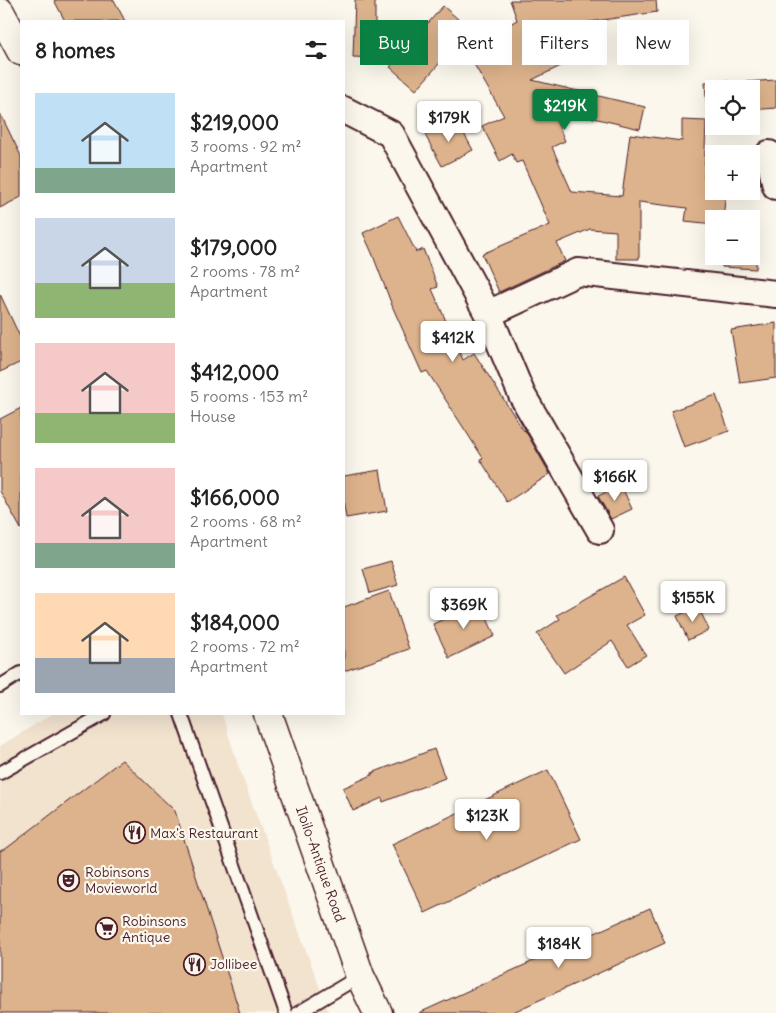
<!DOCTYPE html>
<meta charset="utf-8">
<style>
:root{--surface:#fff;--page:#f6f6f6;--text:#222;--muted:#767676;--accent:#0b8043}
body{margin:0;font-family:Delius,sans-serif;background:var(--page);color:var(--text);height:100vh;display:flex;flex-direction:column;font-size:19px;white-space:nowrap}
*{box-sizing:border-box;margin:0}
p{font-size:16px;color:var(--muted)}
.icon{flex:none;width:28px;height:28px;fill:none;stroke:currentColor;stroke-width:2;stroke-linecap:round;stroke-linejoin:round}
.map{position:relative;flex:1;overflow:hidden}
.details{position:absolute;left:20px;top:20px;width:325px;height:695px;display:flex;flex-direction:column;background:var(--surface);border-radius:0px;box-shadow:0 5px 20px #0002}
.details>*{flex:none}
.banner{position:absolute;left:360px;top:20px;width:340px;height:45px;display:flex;gap:10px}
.fabs{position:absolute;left:705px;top:80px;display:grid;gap:10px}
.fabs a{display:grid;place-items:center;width:55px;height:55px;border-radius:0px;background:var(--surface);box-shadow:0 5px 20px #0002;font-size:25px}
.price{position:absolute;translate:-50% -42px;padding:0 11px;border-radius:5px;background:#fff;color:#222;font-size:16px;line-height:32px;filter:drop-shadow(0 1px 2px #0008)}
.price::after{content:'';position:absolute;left:50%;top:30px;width:15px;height:11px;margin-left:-8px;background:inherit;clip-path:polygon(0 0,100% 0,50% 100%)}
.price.active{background:var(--accent);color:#fff}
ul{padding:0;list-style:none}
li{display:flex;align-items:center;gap:15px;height:125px;padding:0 15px}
li span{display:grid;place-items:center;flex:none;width:140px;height:100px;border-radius:0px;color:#555}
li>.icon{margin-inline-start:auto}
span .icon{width:60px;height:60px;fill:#fffc;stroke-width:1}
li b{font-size:21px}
h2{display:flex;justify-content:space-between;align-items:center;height:60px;padding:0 15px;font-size:21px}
.tag{padding:0 18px;border-radius:0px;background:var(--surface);box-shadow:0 5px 20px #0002;font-size:18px;line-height:45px}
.tag.active{background:var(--accent);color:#fff}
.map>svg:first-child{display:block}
.built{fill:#f2e3cf}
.building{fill:#dcb38c;stroke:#4a1f2b}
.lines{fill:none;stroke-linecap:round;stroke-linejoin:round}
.service-casing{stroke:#4a1f2b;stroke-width:16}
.minor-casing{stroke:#4a1f2b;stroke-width:30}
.primary-casing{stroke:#4a1f2b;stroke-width:31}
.service{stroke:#fbf7ec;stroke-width:12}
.minor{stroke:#fbf7ec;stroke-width:26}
.primary{stroke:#fbf7ec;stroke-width:28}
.labels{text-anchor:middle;stroke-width:4.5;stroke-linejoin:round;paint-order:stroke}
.poi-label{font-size:14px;fill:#4a1f2b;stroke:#fbf7ec;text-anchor:start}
.street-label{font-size:14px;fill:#4a1f2b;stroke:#fbf7ec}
</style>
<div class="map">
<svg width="776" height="1013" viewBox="0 0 776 1013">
<rect width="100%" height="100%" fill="#fbf7ec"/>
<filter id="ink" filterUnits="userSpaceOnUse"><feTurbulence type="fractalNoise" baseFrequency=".02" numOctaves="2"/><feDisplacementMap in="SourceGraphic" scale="10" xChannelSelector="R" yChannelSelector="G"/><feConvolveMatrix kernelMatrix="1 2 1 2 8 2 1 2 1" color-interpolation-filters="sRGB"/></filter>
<g filter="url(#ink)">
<!-- built -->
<path class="built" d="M52,714H222L238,765L329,1013H0V746Z"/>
<!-- building -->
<g class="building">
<path d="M54,0H114L125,21H65Z"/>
<path d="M355,0H375V58L353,57Z"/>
<path d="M510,0H656L657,12L569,25L576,39L565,44L573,60L532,80L645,107L640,129L551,108L565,141L552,147L572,192L622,196L630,134L682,141V120L706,121L704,178L714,179V191H726L723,219H714V224L685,221L687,208L639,202V259H616V231L590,229L557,243L565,261L499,292L482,254L550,225L522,161L516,163L512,154L500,161L482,126L504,116L460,40L416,90L390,67L443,6L482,40L517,20Z"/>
<path d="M776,80V108L751,110V89H714V113H707L705,82L728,81V83Z"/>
<path d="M0,113L21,156V197L0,208Z"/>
<path d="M456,119L473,150L442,166L425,135Z"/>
<path d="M398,216L416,252L423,249L438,287L432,289L463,360L474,353L524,431L525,430L550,474L507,502L480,459L483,458L427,371L422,373L393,308L372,253L363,233Z"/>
<path d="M751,239H757L756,269L722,267V256H751Z"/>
<path d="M0,294L21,339V362L0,372Z"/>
<path d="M776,323V378L740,383L731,330Z"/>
<path d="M716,395L729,431L684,447L671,411Z"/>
<path d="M21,408V529L0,491V419Z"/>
<path d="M380,470L387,511L346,518L344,506V476Z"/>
<path d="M621,485L632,509L611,519L598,496Z"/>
<path d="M391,561L398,585L370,593L363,569Z"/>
<path d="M624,577L645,615L627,625L646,655L628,666L612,641L564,673L537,634L560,619L557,615Z"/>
<path d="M389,591L409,649L344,671V607Z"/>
<path d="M480,603L495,636L449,658L433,624Z"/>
<path d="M698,606L709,630L688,640L677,616Z"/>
<path d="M434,749L445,778L383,802L382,798L353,811L343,788L372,775V773Z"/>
<path d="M122,760L175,811L240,1013H0V851L7,848Z"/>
<path d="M548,770L581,839L425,913L392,844Z"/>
<path d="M650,908L665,943L511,1013H419Z"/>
</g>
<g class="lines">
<defs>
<g id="service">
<path d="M0,686L21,673"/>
<path d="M181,714L286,1013"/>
<path d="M0,773L104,714"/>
<path d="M298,1013L360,976"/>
</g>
<g id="minor">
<path d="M344,110L391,134L488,314L578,272L776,294"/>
<path d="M769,154L776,186"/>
<path d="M488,314L522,395L600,530"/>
</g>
<g id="primary">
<path d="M0,12L21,51"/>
<path id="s1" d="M268,714L360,976L378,1013"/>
</g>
</defs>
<!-- service casing -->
<use href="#service" class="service-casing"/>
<!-- minor casing -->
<use href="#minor" class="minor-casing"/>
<!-- primary casing -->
<use href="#primary" class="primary-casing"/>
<!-- service -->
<use href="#service" class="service"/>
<!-- minor -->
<use href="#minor" class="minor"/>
<!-- primary -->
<use href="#primary" class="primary"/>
</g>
</g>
<!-- icons -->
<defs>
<symbol id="restaurant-ring" viewBox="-11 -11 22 22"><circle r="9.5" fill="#fbf7ec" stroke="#4a1f2b" stroke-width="1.5"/><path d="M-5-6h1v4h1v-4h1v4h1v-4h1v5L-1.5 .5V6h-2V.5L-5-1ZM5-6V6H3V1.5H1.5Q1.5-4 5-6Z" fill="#4a1f2b"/></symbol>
<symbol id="theatre-ring" viewBox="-11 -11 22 22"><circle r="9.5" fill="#fbf7ec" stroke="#4a1f2b" stroke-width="1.5"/><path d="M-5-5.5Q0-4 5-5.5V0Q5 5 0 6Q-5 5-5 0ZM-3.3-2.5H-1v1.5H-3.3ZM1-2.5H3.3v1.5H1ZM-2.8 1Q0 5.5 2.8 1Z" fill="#4a1f2b"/></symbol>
<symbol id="supermarket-ring" viewBox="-11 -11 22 22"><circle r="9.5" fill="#fbf7ec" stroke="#4a1f2b" stroke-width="1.5"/><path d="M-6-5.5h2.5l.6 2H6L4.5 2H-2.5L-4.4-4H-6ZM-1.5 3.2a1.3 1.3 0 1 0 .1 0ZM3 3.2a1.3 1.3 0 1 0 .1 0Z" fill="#4a1f2b"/></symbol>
</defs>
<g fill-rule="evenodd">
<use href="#restaurant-ring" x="122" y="820" width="25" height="25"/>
<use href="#theatre-ring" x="56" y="868" width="25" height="25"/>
<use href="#supermarket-ring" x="94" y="916" width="25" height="25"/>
<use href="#restaurant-ring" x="182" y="952" width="25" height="25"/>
</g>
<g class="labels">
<!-- poi labels -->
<g class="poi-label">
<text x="150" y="838">Max's Restaurant</text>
<text x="85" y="877">Robinsons<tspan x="85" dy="16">Movieworld</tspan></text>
<text x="122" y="926">Robinsons<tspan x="122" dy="16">Antique</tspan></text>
<text x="210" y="969">Jollibee</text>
</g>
<!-- street labels -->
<g class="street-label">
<text dy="5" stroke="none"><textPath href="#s1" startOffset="159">Iloilo-Antique Road</textPath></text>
</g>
</g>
</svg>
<div class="fabs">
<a><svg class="icon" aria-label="locate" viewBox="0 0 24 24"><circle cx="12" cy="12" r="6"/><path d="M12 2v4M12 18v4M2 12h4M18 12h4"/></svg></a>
<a>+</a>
<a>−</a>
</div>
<b class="price active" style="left:565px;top:131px">$219K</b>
<b class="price" style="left:449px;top:143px">$179K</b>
<b class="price" style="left:453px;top:363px">$412K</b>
<b class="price" style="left:615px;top:502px">$166K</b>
<b class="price" style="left:693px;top:623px">$155K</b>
<b class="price" style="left:464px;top:630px">$369K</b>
<b class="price" style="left:487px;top:841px">$123K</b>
<b class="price" style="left:559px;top:969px">$184K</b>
<div class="banner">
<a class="tag active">Buy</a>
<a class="tag">Rent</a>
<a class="tag">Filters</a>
<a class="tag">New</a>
</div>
<section class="details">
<h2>8 homes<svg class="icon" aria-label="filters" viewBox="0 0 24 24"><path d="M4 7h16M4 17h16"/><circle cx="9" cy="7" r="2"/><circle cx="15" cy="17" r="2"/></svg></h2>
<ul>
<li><span style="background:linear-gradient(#bfe0f5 75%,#7fa58c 0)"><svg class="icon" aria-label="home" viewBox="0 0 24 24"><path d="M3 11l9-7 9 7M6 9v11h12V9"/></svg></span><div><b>$219,000</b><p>3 rooms · 92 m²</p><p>Apartment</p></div></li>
<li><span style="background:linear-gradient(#c9d6e8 65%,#8fb573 0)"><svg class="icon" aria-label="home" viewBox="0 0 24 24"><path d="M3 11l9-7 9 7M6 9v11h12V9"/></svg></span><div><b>$179,000</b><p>2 rooms · 78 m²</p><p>Apartment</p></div></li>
<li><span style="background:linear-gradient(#f6c9c9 70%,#8fb573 0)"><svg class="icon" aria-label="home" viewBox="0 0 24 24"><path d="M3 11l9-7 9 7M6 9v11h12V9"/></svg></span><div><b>$412,000</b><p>5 rooms · 153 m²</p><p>House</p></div></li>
<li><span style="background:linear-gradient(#f6c9c9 75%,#7fa58c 0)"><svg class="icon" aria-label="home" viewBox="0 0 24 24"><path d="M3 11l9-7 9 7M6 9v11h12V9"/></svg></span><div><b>$166,000</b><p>2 rooms · 68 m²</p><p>Apartment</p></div></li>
<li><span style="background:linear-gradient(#ffd9b3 65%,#9aa5b1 0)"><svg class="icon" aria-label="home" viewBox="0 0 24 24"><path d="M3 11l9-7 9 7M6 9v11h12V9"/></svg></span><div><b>$184,000</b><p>2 rooms · 72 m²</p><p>Apartment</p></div></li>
</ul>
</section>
</div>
